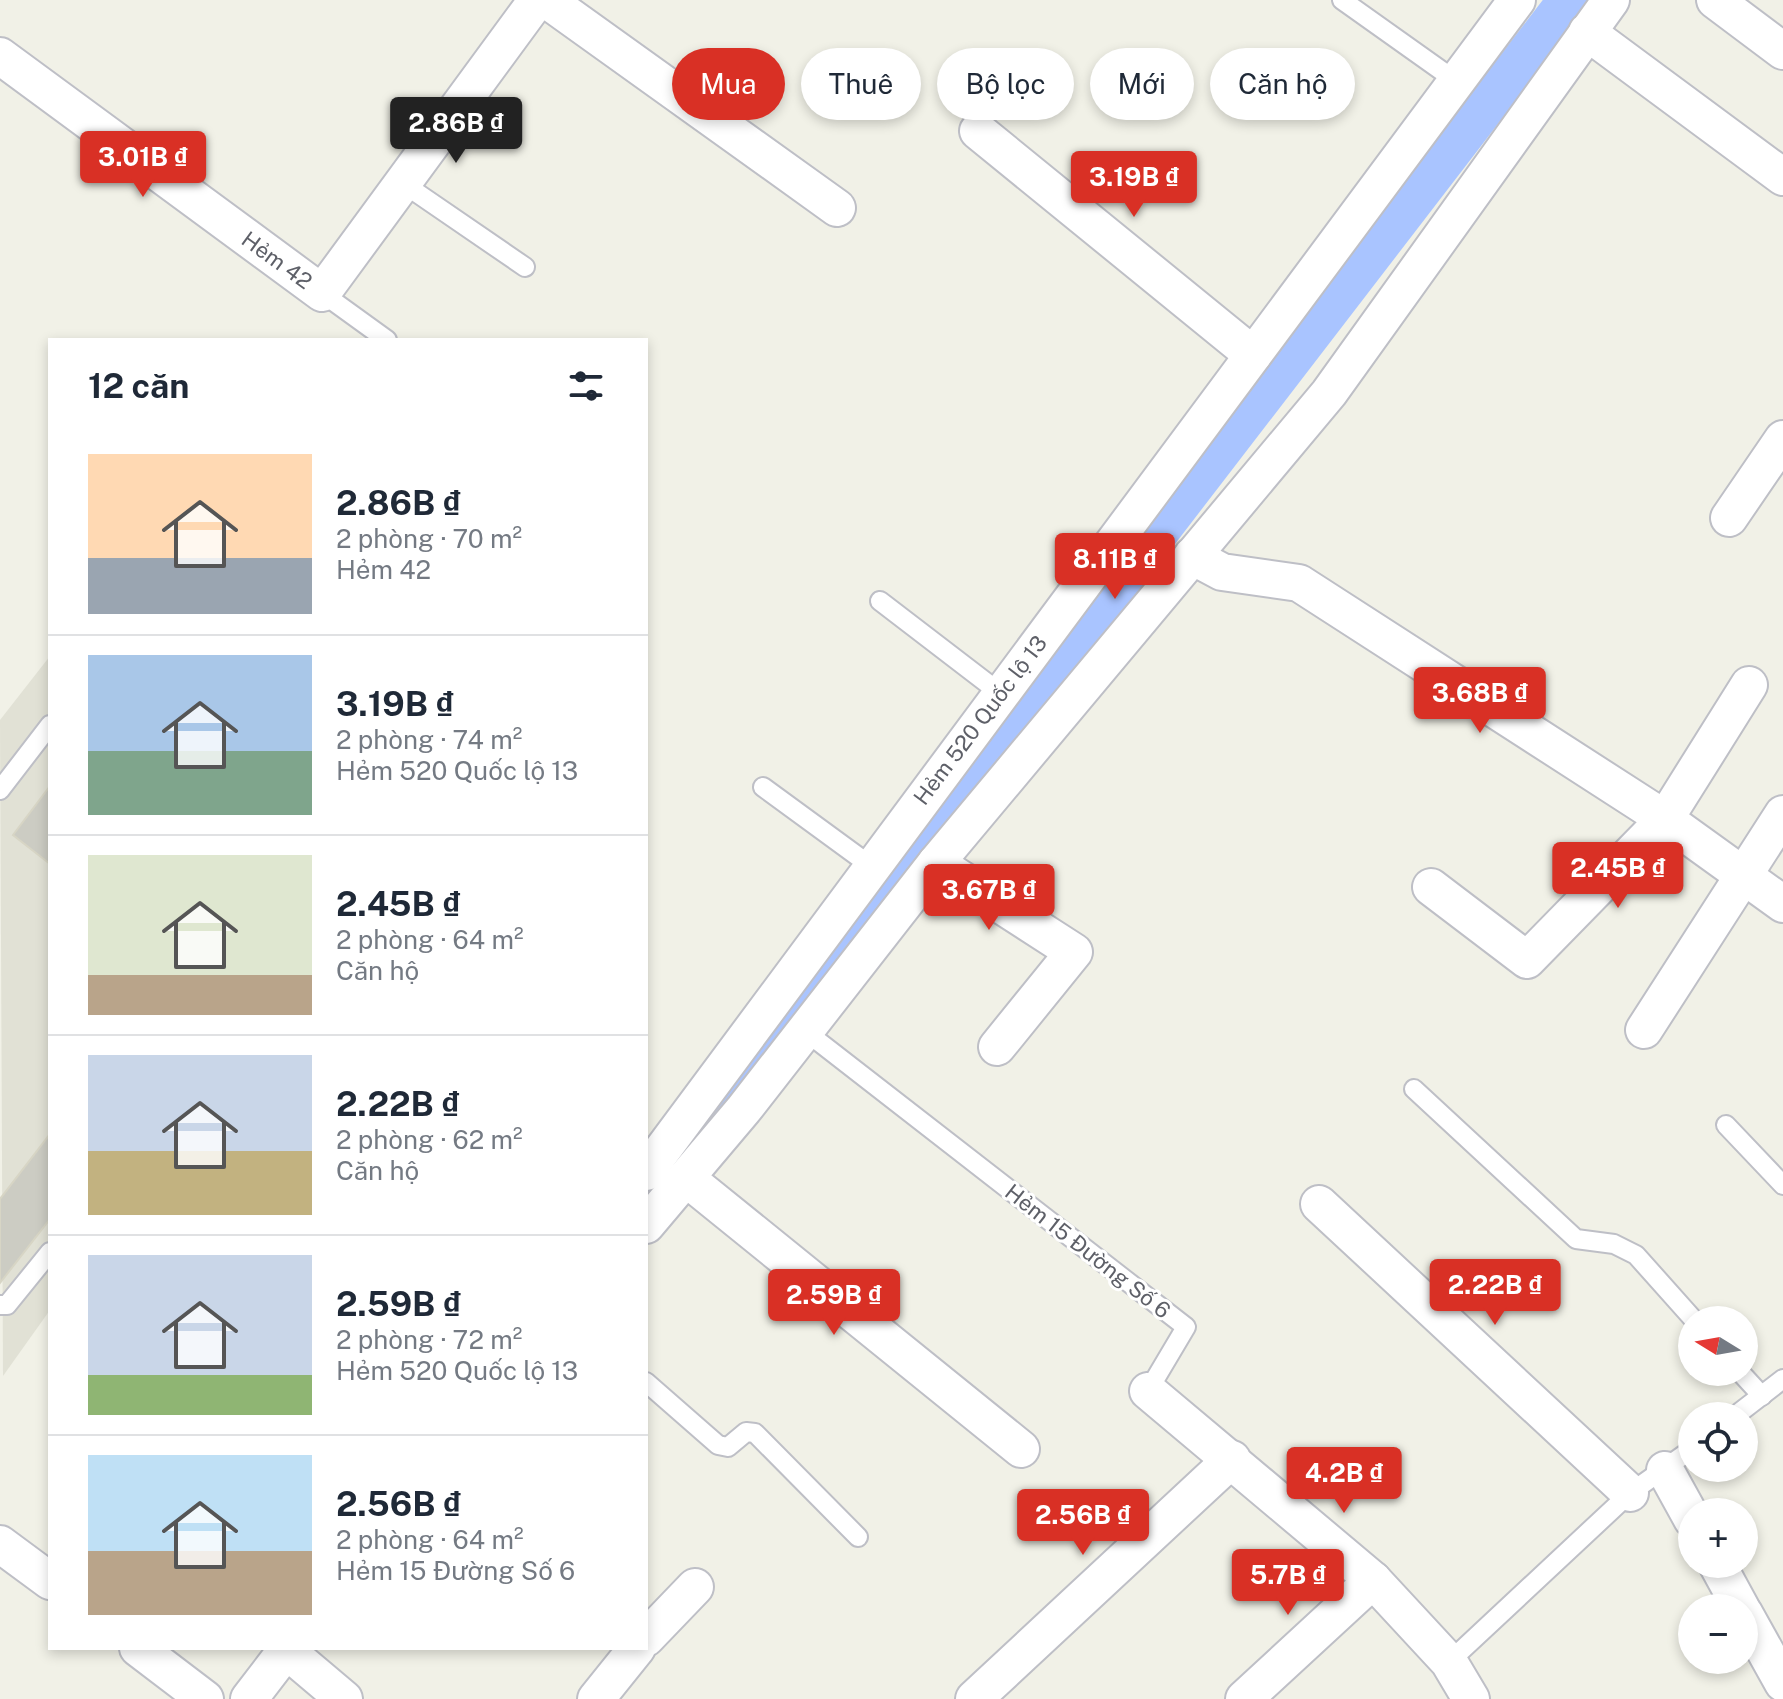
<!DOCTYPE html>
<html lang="vi">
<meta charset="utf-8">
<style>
:root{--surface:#fff;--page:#f6f6f7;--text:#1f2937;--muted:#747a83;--line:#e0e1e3;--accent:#d93025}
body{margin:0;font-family:"Public Sans",sans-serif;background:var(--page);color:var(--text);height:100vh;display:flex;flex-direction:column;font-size:30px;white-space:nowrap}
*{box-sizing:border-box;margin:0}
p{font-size:26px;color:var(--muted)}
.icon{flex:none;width:44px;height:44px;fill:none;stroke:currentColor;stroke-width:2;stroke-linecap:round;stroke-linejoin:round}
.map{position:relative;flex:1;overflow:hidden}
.sheet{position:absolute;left:48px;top:338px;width:600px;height:1312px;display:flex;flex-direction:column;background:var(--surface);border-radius:0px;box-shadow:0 4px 12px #0003}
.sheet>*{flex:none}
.hud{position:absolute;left:672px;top:48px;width:760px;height:72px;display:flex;gap:16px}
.needle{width:52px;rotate:281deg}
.tools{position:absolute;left:1678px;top:1306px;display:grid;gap:16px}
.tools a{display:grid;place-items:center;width:80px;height:80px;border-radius:50%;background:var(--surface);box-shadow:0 4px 12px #0003;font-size:40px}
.price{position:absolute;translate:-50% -68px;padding:0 18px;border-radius:8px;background:var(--accent);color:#fff;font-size:26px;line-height:52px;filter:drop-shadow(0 2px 4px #0008)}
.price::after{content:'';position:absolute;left:50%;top:48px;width:24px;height:18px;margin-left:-12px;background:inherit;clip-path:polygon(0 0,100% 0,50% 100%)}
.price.selected{background:#222;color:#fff}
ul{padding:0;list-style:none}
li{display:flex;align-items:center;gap:24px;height:200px;padding:0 40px}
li+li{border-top:2px solid var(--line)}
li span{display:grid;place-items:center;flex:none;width:224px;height:160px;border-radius:0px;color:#555}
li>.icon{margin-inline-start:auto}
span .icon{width:96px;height:96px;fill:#fffc;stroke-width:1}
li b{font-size:34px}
h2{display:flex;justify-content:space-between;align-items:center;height:96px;padding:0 40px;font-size:34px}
.chip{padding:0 28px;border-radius:36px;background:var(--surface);box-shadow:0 4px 12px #0003;font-size:28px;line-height:72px}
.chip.selected{background:var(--accent);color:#fff}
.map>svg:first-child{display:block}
.education{fill:#e1e1d5}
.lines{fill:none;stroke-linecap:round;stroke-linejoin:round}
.canal{stroke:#a9c4ff;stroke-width:40}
.building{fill:#ccccc3;stroke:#d7d5c5;stroke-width:2}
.lane-casing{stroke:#bebfc6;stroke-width:22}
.street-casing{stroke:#bebfc6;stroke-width:40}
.lane{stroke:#fff;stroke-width:18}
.street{stroke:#fff;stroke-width:36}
.labels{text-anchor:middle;stroke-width:6;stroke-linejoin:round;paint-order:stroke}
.street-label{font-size:22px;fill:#5e6068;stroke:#fff}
</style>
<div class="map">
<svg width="1783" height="1699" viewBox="0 0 1783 1699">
<rect width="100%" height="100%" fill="#f1f1e7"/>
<!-- education -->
<path class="education" d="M50,656V1310L3,1376L0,720Z"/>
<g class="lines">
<!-- canal -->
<path class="canal" d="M687,1154L916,848L1568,0"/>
</g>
<!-- building -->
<g class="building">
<path d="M50,786V864L13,835Z"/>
<path d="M50,1134V1219L0,1283V1199Z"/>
</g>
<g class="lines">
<defs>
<g id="lane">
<path d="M1342,0L1456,81"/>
<path d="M404,184L525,267"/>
<path d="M322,293L387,340"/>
<path d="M880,601L1000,693"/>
<path d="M763,787L871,866"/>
<path d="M0,790L50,725"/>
<path d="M805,1031L1186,1327L1148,1391"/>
<path d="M1414,1089L1576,1239L1614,1244L1636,1255L1694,1320"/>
<path d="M1726,1125L1783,1185"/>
<path d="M0,1305H7L50,1252"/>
<path d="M1740,1372L1762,1396"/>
<path d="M646,1382L718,1445L728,1447L746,1432L755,1433L858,1537"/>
<path d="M1735,1416L1783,1379"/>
<path d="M1449,1662L1630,1493L1692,1449"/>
</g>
<g id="street">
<path d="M547,0L837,208"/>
<path d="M1715,0L1783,51"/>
<path d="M1587,32L1783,177"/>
<path d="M0,56L322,293L537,0"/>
<path d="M978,131L1253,355"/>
<path d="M1729,518L1783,439"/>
<path d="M1192,556L1222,572L1299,583L1665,819L1783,904"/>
<path d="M936,863L1074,952L997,1047"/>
<path d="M1431,887L1527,960L1665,819L1749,685"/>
<path d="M1644,1030L1783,814"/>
<path d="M646,1172L1517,0"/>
<path d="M686,1178L1021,1449"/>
<path d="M1319,1204L1630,1493"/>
<path d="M646,1225L744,1109L936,863L1329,393L1611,0"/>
<path d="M1148,1391L1373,1580L1449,1662L1471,1699"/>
<path d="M1665,1470L1692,1519"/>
<path d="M0,1544L50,1581"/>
<path d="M1717,1564L1741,1608"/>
<path d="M1744,1613L1783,1683"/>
<path d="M646,1638L695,1587"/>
<path d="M138,1648L205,1699"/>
<path d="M286,1650L344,1699"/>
<path d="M249,1699L288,1648"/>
<path d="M596,1699L637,1648"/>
<path d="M974,1699L1232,1459"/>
<path d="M1244,1699L1373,1580"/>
</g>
</defs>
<!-- lane casing -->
<use href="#lane" class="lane-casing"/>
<!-- street casing -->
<use href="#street" class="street-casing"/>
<!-- lane -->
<use href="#lane" class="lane"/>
<!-- street -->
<use href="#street" class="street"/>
</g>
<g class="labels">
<!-- street labels -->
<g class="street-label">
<text transform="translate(277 260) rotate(36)" y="8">Hẻm 42</text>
<text transform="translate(980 720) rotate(-53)" y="8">Hẻm 520 Quốc lộ 13</text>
<text transform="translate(1088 1251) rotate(38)" y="8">Hẻm 15 Đường Số 6</text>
</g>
</g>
</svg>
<div class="tools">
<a><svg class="needle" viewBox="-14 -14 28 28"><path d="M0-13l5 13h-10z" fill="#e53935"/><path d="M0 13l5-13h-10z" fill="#747a83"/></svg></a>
<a><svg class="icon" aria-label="locate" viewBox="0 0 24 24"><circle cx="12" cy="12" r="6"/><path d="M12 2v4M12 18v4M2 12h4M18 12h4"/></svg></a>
<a>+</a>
<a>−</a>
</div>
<b class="price selected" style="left:456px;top:165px">2.86B ₫</b>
<b class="price" style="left:143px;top:199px">3.01B ₫</b>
<b class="price" style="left:1134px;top:219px">3.19B ₫</b>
<b class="price" style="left:1115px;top:601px">8.11B ₫</b>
<b class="price" style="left:1480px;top:735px">3.68B ₫</b>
<b class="price" style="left:1618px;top:910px">2.45B ₫</b>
<b class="price" style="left:989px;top:932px">3.67B ₫</b>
<b class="price" style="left:1495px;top:1327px">2.22B ₫</b>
<b class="price" style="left:834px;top:1337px">2.59B ₫</b>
<b class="price" style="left:1344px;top:1515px">4.2B ₫</b>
<b class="price" style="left:1083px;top:1557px">2.56B ₫</b>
<b class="price" style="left:1288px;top:1617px">5.7B ₫</b>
<div class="hud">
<a class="chip selected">Mua</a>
<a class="chip">Thuê</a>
<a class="chip">Bộ lọc</a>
<a class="chip">Mới</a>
<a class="chip">Căn hộ</a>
</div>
<section class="sheet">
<h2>12 căn<svg class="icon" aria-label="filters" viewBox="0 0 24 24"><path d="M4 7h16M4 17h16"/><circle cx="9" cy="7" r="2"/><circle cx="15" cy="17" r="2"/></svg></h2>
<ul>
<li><span style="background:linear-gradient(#ffd9b3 65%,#9aa5b1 0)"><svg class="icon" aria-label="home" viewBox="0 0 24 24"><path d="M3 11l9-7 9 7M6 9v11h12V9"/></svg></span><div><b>2.86B ₫</b><p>2 phòng · 70 m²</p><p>Hẻm 42</p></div></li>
<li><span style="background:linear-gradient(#a9c7e8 60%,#7fa58c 0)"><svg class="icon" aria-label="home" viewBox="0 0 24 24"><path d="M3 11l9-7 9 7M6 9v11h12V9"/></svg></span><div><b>3.19B ₫</b><p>2 phòng · 74 m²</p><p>Hẻm 520 Quốc lộ 13</p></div></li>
<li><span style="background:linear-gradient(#dfe7d0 75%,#b9a48a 0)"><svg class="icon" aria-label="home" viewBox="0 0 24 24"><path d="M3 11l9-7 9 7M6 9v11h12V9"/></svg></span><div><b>2.45B ₫</b><p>2 phòng · 64 m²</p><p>Căn hộ</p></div></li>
<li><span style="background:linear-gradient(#c9d6e8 60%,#c2b280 0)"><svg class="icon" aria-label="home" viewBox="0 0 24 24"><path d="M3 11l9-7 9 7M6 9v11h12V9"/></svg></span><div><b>2.22B ₫</b><p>2 phòng · 62 m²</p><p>Căn hộ</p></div></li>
<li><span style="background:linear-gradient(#c9d6e8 75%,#8fb573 0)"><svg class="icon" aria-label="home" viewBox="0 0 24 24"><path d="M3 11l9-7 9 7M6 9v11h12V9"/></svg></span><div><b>2.59B ₫</b><p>2 phòng · 72 m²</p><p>Hẻm 520 Quốc lộ 13</p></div></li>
<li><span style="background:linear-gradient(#bfe0f5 60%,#b9a48a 0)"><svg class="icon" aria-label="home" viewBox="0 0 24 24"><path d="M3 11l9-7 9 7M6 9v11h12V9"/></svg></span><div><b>2.56B ₫</b><p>2 phòng · 64 m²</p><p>Hẻm 15 Đường Số 6</p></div></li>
</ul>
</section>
</div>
